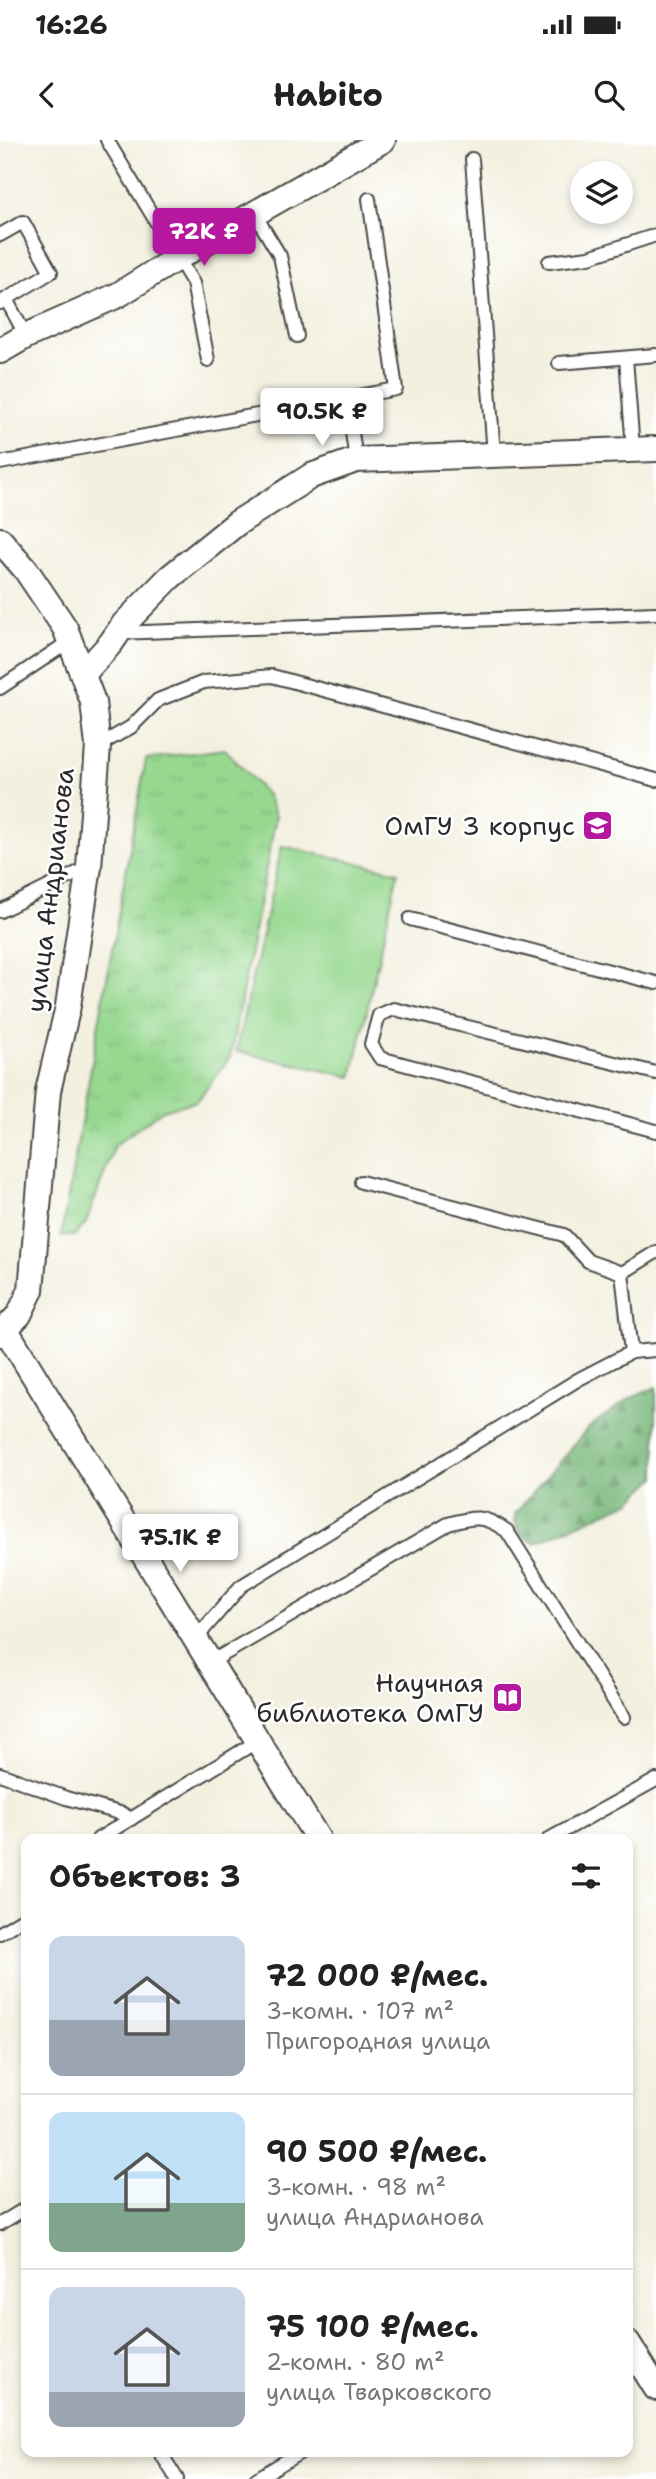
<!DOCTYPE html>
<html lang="ru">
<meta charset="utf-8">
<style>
:root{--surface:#fff;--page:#f6f6f6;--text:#222;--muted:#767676;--line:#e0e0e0;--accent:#b5179e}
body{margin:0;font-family:"Shantell Sans",sans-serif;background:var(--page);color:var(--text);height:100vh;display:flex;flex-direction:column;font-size:26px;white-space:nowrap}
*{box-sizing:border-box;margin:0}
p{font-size:23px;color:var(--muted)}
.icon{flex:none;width:38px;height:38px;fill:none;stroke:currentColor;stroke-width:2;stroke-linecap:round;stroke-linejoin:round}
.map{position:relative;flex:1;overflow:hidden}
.details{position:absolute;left:21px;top:1694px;width:612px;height:623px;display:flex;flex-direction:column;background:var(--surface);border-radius:14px;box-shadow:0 4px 10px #0003}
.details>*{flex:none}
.controls{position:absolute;left:570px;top:21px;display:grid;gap:14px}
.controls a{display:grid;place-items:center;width:63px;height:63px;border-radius:50%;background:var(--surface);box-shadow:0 4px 10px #0003;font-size:35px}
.price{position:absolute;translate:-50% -60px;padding:0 16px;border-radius:7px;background:#fff;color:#222;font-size:23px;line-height:46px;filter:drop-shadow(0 2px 4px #0008)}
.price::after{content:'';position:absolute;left:50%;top:42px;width:21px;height:16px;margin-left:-10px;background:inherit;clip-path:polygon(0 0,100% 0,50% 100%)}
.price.on{background:var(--accent);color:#fff}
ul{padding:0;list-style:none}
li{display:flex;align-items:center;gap:21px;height:175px;padding:0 28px}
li+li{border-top:2px solid var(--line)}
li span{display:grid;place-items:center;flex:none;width:196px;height:140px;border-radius:14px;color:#555}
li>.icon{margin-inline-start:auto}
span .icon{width:84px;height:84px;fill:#fffc;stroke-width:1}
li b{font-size:30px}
h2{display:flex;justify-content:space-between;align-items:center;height:84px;padding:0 28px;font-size:30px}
.status{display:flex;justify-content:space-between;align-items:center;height:49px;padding:0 35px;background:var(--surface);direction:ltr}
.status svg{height:19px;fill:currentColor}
header{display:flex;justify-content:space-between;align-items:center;height:91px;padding:0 28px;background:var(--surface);font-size:32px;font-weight:700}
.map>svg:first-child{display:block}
.grass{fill:url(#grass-tufts);stroke:#60825d;stroke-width:2}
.forest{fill:url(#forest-firs);stroke:#527252;stroke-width:2}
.pitch{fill:#96d88f;stroke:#60825d;stroke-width:2}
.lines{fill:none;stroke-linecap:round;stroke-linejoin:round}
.service-casing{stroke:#494946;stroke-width:16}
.minor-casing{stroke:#494946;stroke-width:28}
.service{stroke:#fff;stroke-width:12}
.minor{stroke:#fff;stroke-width:24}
.labels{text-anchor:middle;stroke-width:5;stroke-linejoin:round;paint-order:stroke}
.poi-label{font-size:26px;fill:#2b2b2b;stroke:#fff;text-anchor:end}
.street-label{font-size:26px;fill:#2b2b2b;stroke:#fff}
</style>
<div class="status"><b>16:26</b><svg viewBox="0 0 49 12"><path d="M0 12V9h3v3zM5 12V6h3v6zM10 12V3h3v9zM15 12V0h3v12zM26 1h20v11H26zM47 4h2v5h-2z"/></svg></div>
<header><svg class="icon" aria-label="back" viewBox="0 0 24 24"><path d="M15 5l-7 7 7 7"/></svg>Habito<svg class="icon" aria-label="search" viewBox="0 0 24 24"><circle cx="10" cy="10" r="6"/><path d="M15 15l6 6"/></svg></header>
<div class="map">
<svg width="656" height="2339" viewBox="0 0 656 2339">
<defs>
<pattern id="grass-tufts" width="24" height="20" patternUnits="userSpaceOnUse" patternTransform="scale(1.75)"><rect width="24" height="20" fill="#96d88f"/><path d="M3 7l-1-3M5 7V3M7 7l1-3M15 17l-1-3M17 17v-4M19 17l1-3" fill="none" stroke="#81ba7c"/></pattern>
<pattern id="forest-firs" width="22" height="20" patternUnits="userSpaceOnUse" patternTransform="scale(1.75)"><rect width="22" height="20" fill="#78b87a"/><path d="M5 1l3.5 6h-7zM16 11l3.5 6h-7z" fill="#639664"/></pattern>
</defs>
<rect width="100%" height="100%" fill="#fff"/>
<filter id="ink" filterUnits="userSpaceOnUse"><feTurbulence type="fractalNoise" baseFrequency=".0143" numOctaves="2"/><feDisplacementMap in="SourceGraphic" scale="14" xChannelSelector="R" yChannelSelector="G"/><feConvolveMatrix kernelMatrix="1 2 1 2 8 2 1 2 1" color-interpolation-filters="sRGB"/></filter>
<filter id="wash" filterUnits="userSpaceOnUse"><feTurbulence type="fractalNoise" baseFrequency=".00686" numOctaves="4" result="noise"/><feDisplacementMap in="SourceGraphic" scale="28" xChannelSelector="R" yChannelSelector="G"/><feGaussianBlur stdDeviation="1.57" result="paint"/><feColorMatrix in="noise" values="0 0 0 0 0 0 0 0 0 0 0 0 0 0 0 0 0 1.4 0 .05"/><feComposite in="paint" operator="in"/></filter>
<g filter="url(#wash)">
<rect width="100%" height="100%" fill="#f3f0df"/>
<!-- grass -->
<path class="grass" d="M225,609L267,655L276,676L230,917L197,961L163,970L115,1005L86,1083L74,1096H61L146,619Z"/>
<!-- forest -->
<path class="forest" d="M656,1247V1337L630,1362L535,1403C521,1397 514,1389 515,1374L588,1288L629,1259Z"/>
<!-- pitch -->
<path class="pitch" d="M282,706L398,732L352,937L236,911Z"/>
</g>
<g filter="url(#ink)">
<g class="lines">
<defs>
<g id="service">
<path d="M107,0L193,143L208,220"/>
<path d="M472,19L494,315"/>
<path d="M254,73L280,116L297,196"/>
<path d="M0,95L23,82L51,132L0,163"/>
<path d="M549,122L589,117L656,95"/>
<path d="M6,159L26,196"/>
<path d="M626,218L633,309"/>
<path d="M559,223L656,215"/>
<path d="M347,258L356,320"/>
<path d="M0,323L396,249L369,59"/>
<path d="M118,493L656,473"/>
<path d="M0,548L70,501"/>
<path d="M98,606L131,587L158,560L204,542L272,536L656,640"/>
<path d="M0,771L89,727"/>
<path d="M410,779L656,843"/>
<path d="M656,933L394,869L379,875L371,904L380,918L656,991"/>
<path d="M361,1042L564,1095L588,1121L622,1133L656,1112"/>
<path d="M622,1133L631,1212"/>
<path d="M196,1503L204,1489L241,1446L579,1239L631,1212L656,1210"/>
<path d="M209,1523L448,1384C475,1376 484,1375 507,1391L624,1577"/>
<path d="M0,1634L66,1658L123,1674L131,1679"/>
<path d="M98,1699L256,1602"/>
<path d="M549,1699L656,1640"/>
<path d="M0,1793L26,1777"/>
<path d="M0,2084L26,2068"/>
<path d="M160,2312L177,2339"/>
<path d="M256,2339L301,2312"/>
</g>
<g id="minor">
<path d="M0,211L26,196L118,155L177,118L383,0"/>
<path d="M0,400L26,430L65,488L93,562L98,606L89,727L68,866L48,951L31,1150L19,1175L0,1194"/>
<path d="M84,533L111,503L124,484L170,437L237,383L311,336L356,320L656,309"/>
<path d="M6,1190L318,1699"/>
<path d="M628,2203L656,2248"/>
</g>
</defs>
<!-- service casing -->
<use href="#service" class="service-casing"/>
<!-- minor casing -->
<use href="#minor" class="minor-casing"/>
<!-- service -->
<use href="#service" class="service"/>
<!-- minor -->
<use href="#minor" class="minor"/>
</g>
</g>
<!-- icons -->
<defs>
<symbol id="university-square" viewBox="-11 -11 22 22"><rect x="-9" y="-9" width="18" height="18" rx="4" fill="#b5179e" stroke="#fff"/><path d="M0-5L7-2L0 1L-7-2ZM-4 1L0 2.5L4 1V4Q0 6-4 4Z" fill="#fff"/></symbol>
<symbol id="library-square" viewBox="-11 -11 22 22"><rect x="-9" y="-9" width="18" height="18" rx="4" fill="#b5179e" stroke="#fff"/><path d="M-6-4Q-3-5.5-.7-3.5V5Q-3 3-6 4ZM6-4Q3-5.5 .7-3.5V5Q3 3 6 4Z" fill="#fff"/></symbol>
</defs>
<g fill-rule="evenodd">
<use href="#university-square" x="580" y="668" width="35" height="35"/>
<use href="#library-square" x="490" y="1540" width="35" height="35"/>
</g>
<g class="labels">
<!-- poi labels -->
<g class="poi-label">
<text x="575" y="695">ОмГУ 3 корпус</text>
<text x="484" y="1552">Научная<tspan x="484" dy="30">библиотека ОмГУ</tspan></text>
</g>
<!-- street labels -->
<g class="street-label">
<text transform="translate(50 750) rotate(-83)" y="9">улица Андрианова</text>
</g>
</g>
</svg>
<div class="controls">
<a><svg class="icon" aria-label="layers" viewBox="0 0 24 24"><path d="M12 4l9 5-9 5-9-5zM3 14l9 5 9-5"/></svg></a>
</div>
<b class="price on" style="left:204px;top:128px">72K ₽</b>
<b class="price" style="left:322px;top:308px">90.5K ₽</b>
<b class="price" style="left:180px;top:1434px">75.1K ₽</b>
<section class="details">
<h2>Объектов: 3<svg class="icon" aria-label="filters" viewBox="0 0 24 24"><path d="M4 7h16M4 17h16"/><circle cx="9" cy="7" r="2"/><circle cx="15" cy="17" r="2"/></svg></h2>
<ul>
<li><span style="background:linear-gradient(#c9d6e8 60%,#9aa5b1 0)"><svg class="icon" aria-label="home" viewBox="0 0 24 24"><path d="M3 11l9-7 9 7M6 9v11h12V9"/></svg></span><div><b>72 000 ₽/мес.</b><p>3-комн. · 107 m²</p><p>Пригородная улица</p></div></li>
<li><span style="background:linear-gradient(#bfe0f5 65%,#7fa58c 0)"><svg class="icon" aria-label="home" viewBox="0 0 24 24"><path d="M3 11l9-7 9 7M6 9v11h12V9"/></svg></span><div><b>90 500 ₽/мес.</b><p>3-комн. · 98 m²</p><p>улица Андрианова</p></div></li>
<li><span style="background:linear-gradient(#c9d6e8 75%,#9aa5b1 0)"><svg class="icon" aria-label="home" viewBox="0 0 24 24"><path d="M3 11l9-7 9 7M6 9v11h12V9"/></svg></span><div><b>75 100 ₽/мес.</b><p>2-комн. · 80 m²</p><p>улица Тварковского</p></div></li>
</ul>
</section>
</div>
